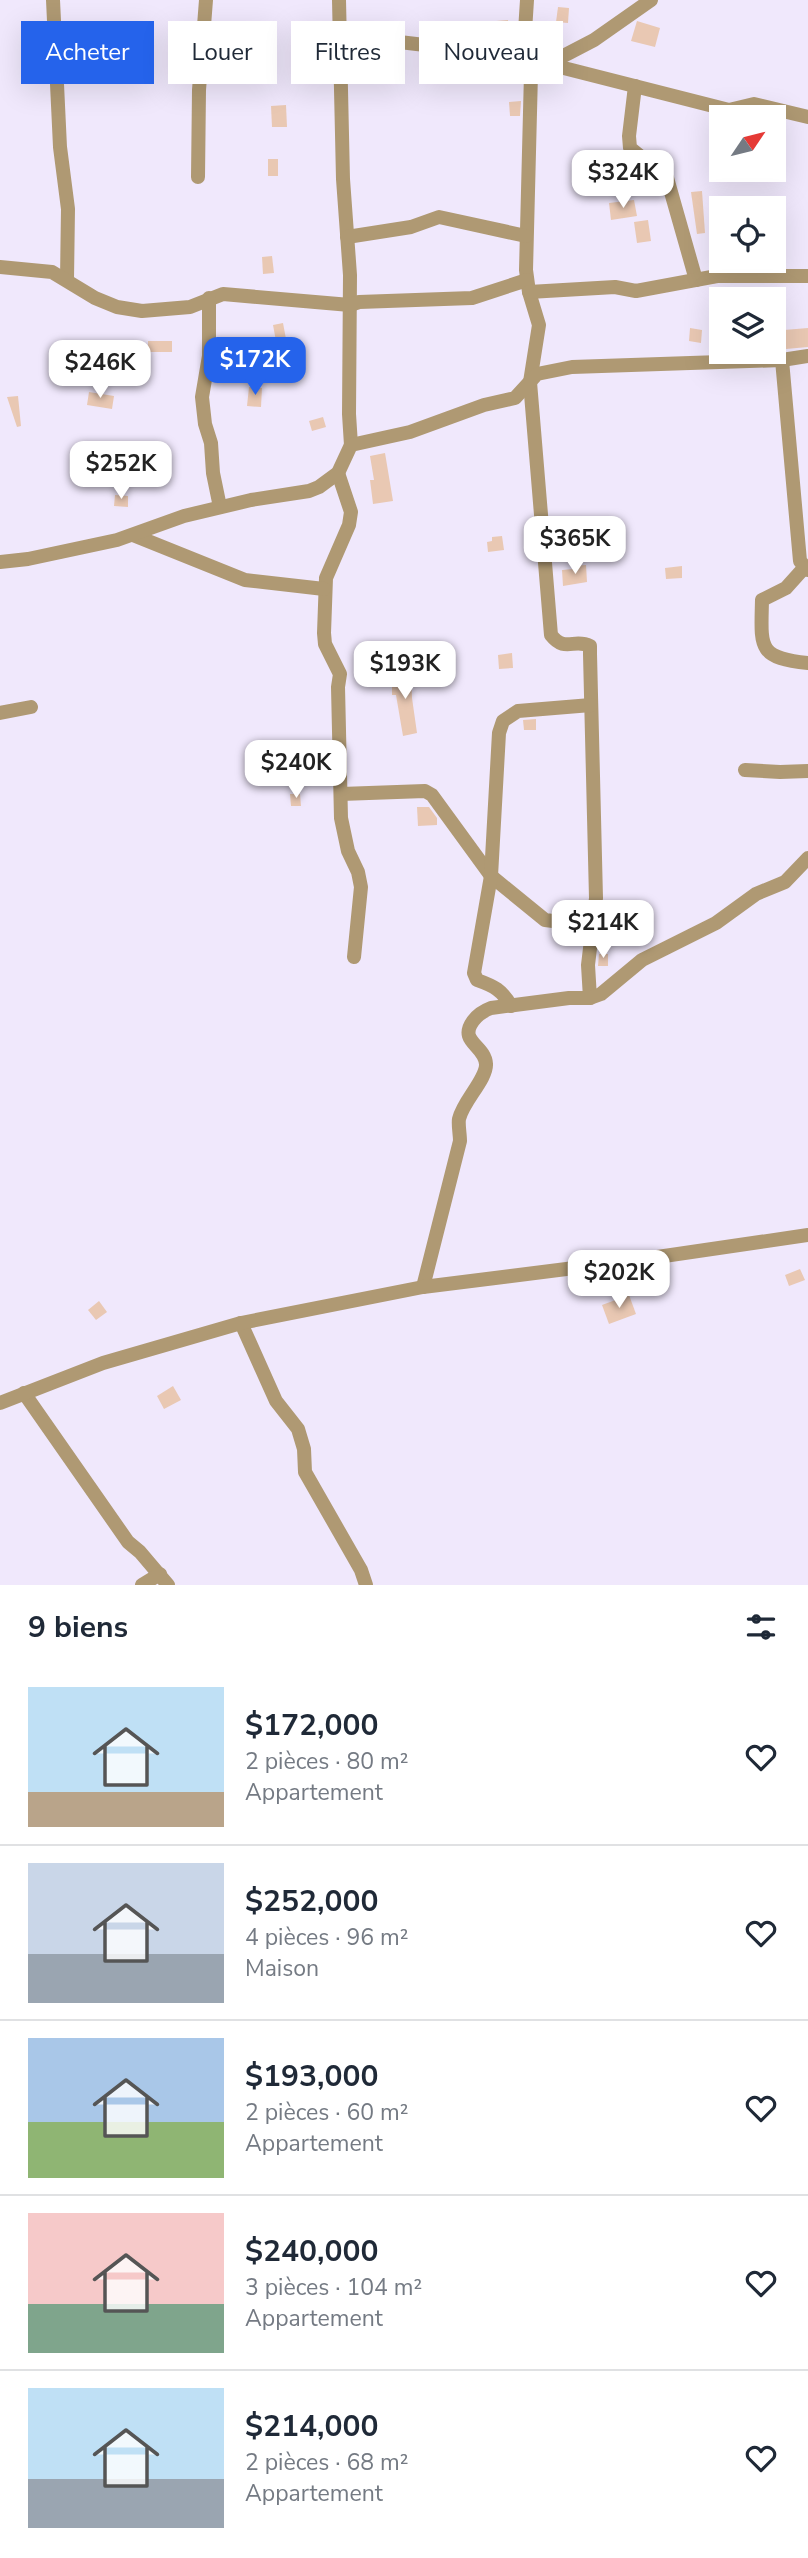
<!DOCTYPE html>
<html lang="fr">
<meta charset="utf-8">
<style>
:root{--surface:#fff;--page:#f6f6f7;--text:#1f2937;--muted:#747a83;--line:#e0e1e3;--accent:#2563eb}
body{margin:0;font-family:"Nunito Sans",sans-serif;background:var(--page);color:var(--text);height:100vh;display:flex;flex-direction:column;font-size:26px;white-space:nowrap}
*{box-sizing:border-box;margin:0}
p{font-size:23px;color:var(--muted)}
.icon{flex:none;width:38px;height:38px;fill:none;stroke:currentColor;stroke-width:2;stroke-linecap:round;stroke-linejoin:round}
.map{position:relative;height:1585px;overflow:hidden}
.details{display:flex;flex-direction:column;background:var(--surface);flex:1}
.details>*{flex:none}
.guide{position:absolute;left:21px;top:21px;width:766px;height:63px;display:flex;gap:14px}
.needle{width:46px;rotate:55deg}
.controls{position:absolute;left:709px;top:105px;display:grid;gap:14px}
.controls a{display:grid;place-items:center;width:77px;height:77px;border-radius:0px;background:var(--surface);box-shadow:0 7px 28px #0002;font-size:35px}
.price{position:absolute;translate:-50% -60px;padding:0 16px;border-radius:14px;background:#fff;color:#222;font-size:23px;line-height:46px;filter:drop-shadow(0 2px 4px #0008)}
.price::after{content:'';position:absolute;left:50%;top:42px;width:21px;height:16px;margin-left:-10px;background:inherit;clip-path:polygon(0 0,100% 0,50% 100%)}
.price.current{background:var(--accent);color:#fff}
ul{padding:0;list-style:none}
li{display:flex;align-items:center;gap:21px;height:175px;padding:0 28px}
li+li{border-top:2px solid var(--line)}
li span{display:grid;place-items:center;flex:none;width:196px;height:140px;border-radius:0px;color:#555}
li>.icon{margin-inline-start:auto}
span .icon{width:84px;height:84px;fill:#fffc;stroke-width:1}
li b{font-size:30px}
h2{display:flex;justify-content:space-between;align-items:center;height:84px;padding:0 28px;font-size:30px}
.pill{padding:0 24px;border-radius:0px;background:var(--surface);box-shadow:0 7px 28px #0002;font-size:24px;line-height:63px}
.pill.current{background:var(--accent);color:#fff}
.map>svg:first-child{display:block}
.building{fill:#e9c8b3}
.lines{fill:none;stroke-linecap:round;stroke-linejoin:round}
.minor{stroke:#af9973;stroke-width:14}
</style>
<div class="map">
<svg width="808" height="1585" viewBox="0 0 808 1585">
<rect width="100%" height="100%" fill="#f0e8fc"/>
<!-- building -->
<g class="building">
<path d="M558,7L569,8L568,23L556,22Z"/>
<path d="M508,20L509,34H497L496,21Z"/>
<path d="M637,21L660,28L655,47L631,41Z"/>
<path d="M265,37L266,50L254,51L253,38Z"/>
<path d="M521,101L520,116H510L509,102Z"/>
<path d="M286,105L287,127H272L271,106Z"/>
<rect x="268" y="159" width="10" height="17"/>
<path d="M702,191L705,233L697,234L691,192Z"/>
<path d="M634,200L637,216L611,220L609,203Z"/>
<path d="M648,220L651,241L637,243L634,222Z"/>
<path d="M272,256L274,273L263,274L262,257Z"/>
<path d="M283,323L286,339L276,341L273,325Z"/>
<path d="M690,328L702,330L701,343L689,341Z"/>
<path d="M808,328V347L786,349L784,330Z"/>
<rect x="148" y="341" width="24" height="11"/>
<path d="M249,387L262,388L261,407L247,406Z"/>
<path d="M89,392L114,396L112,409L87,405Z"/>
<path d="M18,396L21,426L17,427L7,397Z"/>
<path d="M323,417L326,427L312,431L309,421Z"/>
<path d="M385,453L393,501L373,504L370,480H374L370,456Z"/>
<path d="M140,460L163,462L162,478L139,476Z"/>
<path d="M115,495L128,496V507L114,506Z"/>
<path d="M502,536L504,550L488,552L487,542L492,541V537Z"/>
<path d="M586,565L587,582L563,586L562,570L573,569V566Z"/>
<path d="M682,566V578L666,579L665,568Z"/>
<path d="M512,653L513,668L499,669L498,655Z"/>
<path d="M392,671H411L412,698L417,733L403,736L396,695H392Z"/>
<path d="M536,719V730H524L523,720Z"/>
<path d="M290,794H300L301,806H291Z"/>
<path d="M417,807H429L437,818V825L418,826Z"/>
<path d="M599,954H608V966H598Z"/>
<path d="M800,1269L805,1280L789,1286L785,1275Z"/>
<path d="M629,1295L636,1314L609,1324L602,1305Z"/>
<path d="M99,1301L107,1312L96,1320L88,1310Z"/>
<path d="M173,1386L181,1400L164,1409L157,1396Z"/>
</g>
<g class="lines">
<!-- minor -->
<g class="minor">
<path d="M53,0L60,147L68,209L67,279"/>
<path d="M339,0L343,179L350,275L349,414L351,445"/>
<path d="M340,35L510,55L523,62L531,73L526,270L529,292L539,325L530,382L551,635C565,653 574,638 590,646V654L596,898L588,965L590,998"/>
<path d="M523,62L527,0"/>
<path d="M548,64L729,110L754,104L808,117"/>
<path d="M546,65L594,40L651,0"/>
<path d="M635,86L629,136L630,148L667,178L696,280"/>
<path d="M198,177L199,90L206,0"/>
<path d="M347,237L411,227L439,217L526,236"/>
<path d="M0,267L52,272L95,298L117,307L142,311L190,307L223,294L350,305L359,302L472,298L527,280"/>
<path d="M529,292L615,287L636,291L717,276H808"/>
<path d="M209,298V356L202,397L205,424L211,443L213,473L220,507"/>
<path d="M782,360L800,561L808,570"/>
<path d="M338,473L351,512L349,525L326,578L324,633L325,644L340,674L338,687L341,818L348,851L358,872L361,887L354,957"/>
<path d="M133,535L245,580L324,589"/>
<path d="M0,562L28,559L117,540L184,516L251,500L309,491L319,487L338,473L351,445L410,432L484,405L515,398L537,374L572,367L782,360L808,356"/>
<path d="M804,568L786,588L762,600C761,647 757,658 808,663"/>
<path d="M0,713L31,707"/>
<path d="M745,770L780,772L808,771"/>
<path d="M341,794L425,791L432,795L491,876L545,920L593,926"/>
<path d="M511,1006C502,990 494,986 477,980L474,973L491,876L499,733L503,721L518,711L591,705"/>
<path d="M423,1287L460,1141C460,1134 458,1125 459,1119C463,1101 487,1079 486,1064C485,1045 458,1042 473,1021C478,1014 483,1011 491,1008L569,998H590L601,994L642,960L716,923L756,894L785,882L808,858"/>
<path d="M241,1323L276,1401L298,1429L304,1449L305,1472L361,1570L366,1585"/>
<path d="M24,1393L128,1542L140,1552L168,1585"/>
<path d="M0,1403L103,1363L241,1323L423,1287L630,1261L808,1235"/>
<path d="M142,1585L160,1574"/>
</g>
</g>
</svg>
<div class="controls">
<a><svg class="needle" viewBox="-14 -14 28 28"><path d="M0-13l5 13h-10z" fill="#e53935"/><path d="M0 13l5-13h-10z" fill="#747a83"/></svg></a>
<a><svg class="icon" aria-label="locate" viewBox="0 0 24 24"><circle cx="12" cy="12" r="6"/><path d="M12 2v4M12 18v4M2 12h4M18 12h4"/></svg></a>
<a><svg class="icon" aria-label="layers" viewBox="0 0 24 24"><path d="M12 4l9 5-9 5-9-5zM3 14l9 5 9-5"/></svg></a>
</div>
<b class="price" style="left:623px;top:210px">$324K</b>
<b class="price current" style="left:255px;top:397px">$172K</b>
<b class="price" style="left:100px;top:400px">$246K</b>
<b class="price" style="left:121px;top:501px">$252K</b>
<b class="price" style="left:575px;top:576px">$365K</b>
<b class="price" style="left:405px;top:701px">$193K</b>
<b class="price" style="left:296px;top:800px">$240K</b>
<b class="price" style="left:603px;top:960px">$214K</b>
<b class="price" style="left:619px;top:1310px">$202K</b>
<div class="guide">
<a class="pill current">Acheter</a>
<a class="pill">Louer</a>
<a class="pill">Filtres</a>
<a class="pill">Nouveau</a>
</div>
</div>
<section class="details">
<h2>9 biens<svg class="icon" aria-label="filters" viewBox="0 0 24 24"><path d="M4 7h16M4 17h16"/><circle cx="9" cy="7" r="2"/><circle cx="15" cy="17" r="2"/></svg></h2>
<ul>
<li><span style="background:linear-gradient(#bfe0f5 75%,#b9a48a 0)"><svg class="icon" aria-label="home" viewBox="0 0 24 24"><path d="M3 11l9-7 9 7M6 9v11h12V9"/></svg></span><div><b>$172,000</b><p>2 pièces · 80 m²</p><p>Appartement</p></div><svg class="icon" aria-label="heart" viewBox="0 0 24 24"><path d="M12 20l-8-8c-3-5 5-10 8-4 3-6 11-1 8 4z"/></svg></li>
<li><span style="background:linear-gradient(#c9d6e8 65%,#9aa5b1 0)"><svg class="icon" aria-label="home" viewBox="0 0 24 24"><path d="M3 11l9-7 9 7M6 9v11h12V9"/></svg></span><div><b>$252,000</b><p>4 pièces · 96 m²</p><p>Maison</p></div><svg class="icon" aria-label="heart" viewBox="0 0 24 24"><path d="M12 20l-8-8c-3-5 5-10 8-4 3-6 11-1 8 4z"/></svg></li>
<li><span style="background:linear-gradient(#a9c7e8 60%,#8fb573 0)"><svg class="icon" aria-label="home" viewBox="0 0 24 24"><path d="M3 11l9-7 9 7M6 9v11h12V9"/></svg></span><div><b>$193,000</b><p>2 pièces · 60 m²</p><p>Appartement</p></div><svg class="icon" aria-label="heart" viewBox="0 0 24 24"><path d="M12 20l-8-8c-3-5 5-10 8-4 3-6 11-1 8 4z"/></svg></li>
<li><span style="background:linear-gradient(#f6c9c9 65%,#7fa58c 0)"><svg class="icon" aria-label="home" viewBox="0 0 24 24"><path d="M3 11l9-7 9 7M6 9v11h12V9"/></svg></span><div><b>$240,000</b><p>3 pièces · 104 m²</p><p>Appartement</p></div><svg class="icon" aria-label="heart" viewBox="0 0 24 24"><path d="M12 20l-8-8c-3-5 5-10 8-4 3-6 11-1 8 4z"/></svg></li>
<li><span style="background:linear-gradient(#bfe0f5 65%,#9aa5b1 0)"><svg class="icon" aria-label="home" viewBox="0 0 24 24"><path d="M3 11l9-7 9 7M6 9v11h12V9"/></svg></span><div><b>$214,000</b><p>2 pièces · 68 m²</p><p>Appartement</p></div><svg class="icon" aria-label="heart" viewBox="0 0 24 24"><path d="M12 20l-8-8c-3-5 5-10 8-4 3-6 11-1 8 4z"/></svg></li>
</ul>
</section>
